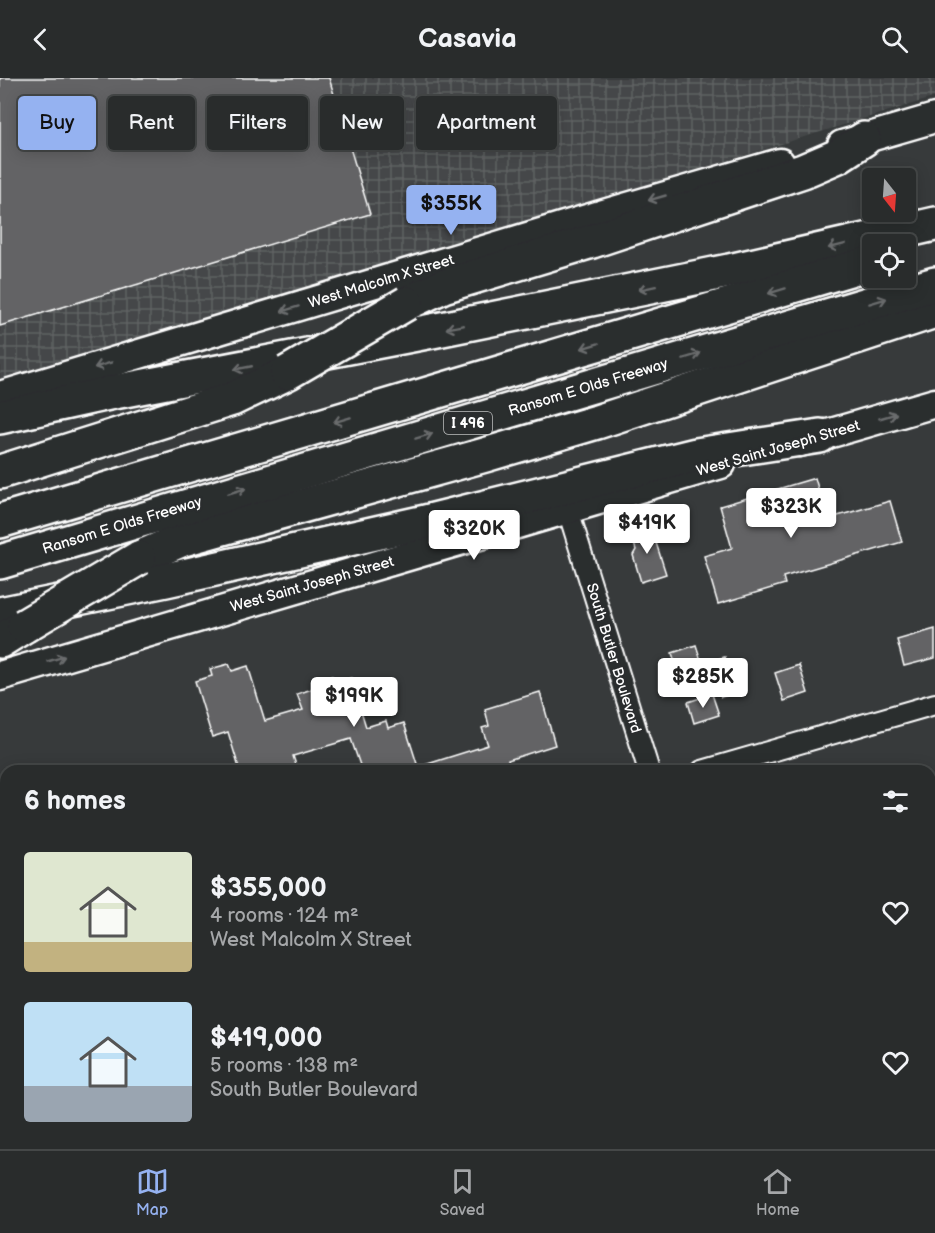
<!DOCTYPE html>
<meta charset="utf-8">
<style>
:root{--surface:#292c2c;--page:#313434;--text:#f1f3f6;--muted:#a5a7a9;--line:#454848;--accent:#95b2f1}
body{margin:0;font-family:"Balsamiq Sans",sans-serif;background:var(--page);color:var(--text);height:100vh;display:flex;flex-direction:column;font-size:22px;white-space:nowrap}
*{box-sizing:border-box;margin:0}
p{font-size:20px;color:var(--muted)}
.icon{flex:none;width:33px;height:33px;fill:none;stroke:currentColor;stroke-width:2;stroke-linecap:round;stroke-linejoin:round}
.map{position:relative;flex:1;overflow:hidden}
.details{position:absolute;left:0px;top:687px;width:936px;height:384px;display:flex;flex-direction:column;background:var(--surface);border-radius:18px 18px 0 0;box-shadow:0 3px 15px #0003,0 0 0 2px var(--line)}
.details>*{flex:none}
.hud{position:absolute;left:18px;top:18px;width:600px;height:54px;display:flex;gap:12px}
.needle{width:39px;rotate:163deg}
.fabs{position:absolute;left:862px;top:90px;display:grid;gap:12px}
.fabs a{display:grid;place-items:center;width:54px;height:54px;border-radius:6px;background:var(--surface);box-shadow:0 3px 15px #0003,0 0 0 2px var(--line);font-size:30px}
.price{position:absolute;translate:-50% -51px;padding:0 14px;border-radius:6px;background:#fff;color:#222;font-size:20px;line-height:39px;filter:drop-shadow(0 2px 3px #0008)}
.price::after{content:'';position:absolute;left:50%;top:36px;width:18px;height:14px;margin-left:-9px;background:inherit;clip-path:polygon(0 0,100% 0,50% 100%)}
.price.on{background:var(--accent);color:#111}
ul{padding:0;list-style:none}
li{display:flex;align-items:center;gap:18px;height:150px;padding:0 24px}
li span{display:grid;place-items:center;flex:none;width:168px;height:120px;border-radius:6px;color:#555}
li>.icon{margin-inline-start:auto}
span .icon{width:72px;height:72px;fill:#fffc;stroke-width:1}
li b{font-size:26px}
h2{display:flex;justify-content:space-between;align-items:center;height:72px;padding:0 24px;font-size:26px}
.tag{padding:0 21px;border-radius:6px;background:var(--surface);box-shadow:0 3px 15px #0003,0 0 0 2px var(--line);font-size:21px;line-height:54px}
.tag.on{background:var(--accent);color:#111}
header{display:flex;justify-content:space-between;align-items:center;height:78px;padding:0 24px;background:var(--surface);font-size:27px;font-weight:700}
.menu{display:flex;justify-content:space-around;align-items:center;height:84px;border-top:2px solid var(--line);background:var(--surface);font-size:16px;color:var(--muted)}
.menu a{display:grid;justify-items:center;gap:3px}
.menu .on{color:var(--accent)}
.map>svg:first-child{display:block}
.industrial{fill:url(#industrial-grid)}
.building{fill:#636465;stroke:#fff;stroke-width:1.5}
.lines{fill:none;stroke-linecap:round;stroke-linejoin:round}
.minor-casing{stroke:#fff;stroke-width:24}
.secondary-casing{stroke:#fff;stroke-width:33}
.motorway-casing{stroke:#fff;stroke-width:38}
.minor{stroke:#2a2d2e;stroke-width:20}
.secondary{stroke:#2a2d2e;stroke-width:28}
.motorway{stroke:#2a2d2e;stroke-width:33}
.motorway-bridge-casing{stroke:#fff;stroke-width:38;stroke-linecap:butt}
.motorway-bridge{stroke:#2a2d2e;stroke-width:33}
.oneway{stroke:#6a6c6d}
.labels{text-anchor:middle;stroke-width:5;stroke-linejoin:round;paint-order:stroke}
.shield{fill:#2a2d2e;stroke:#bfc0c0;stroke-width:1.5}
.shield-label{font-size:14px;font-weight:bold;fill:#fff}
.street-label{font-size:15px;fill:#fff;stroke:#2a2d2e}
</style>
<header><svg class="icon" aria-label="back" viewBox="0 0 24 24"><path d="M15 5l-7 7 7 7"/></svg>Casavia<svg class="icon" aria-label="search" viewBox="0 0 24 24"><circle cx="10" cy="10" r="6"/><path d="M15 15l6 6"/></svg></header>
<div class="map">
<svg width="935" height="1071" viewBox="0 0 935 1071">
<defs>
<pattern id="industrial-grid" width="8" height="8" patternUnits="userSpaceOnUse" patternTransform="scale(1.5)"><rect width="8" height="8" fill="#444748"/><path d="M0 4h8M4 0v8" fill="none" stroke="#606363"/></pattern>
</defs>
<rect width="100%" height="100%" fill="#373a3b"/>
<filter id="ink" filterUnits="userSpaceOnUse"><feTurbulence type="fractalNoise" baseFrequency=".0167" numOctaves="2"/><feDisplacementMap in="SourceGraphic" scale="12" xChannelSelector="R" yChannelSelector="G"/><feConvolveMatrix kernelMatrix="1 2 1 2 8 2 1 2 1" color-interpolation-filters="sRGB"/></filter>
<g filter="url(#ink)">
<!-- industrial -->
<path class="industrial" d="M0,0H935V19L0,305Z"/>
<!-- building -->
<g class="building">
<path d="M0,0H329L370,136L0,248Z"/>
<path d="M815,400L827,441L890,423L902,464L783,499L785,506L718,526L704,478L732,470L720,428Z"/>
<path d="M651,449L666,496L641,504L633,477L636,472L631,455Z"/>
<path d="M935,551V580L904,588L897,562Z"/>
<path d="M696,567L703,589L679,596L672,575Z"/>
<path d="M725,579L730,598L734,597L739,614L721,619L710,583Z"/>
<path d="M229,586L232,593L248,588L265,643L303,632L297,616L315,610L313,604L332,598L334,605L351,600L366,649L386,643L388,650L404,645L418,689L488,667L482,650L489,648L485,631L540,614L555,667L508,682L511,693H362L351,661L293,678L298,693H240L228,654L212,659L195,603L212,598L210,591Z"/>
<path d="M799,587L808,615L784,623L775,595Z"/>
<path d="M712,616L719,637L694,645L688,624Z"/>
</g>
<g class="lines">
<defs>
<g id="minor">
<path d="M568,432L649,693"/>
<path d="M702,693L935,626"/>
<path d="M930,1040L935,1039"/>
<path d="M325,1065L327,1071"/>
<path d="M761,1065L763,1071"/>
<path d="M826,1071L846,1065"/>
</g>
<g id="secondary">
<path d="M842,67L935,40"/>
<path d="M0,318L604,136L780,85"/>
<path d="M800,364L935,325"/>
<path d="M0,598L721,386"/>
</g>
<g id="motorway">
<path d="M407,225L443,208L592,163L803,93L838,78L864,61"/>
<path d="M0,339L114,314L427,254L729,193L935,146"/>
<path d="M0,394L232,321L287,295"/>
<path d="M0,443L873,184"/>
<path d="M139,480L183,461L485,377L597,344L935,233"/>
<path d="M0,484L935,206"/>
<path d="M0,536L166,502L425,444L696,377L820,358"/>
<path d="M0,563L24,548"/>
</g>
</defs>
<!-- minor casing -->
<use href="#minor" class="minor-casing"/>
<!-- secondary casing -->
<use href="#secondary" class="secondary-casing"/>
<!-- motorway casing -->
<use href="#motorway" class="motorway-casing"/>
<!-- minor -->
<use href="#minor" class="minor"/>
<!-- secondary -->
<use href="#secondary" class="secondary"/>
<!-- motorway -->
<use href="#motorway" class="motorway"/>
<defs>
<g id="motorway-bridge">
<path d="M287,295L407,225"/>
<path d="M24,548L139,480"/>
</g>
</defs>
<!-- motorway-bridge casing -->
<use href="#motorway-bridge" class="motorway-bridge-casing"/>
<!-- motorway-bridge -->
<use href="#motorway-bridge" class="motorway-bridge"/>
</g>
<!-- one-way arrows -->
<defs><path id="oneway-shaft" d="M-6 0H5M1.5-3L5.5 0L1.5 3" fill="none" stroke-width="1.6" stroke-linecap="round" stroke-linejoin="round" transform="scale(1.5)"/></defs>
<g class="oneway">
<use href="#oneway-shaft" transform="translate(657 120) rotate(164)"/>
<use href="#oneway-shaft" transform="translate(837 168) rotate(166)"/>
<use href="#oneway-shaft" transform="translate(647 210) rotate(168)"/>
<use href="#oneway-shaft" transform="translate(777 213) rotate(163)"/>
<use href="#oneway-shaft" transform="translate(878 223) rotate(-17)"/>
<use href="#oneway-shaft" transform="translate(290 231) rotate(163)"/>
<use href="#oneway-shaft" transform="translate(455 249) rotate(169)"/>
<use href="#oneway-shaft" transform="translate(590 268) rotate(163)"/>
<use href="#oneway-shaft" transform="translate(692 278) rotate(-17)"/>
<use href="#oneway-shaft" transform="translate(103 287) rotate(163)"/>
<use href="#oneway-shaft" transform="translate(243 290) rotate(169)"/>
<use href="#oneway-shaft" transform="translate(888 338) rotate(-16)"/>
<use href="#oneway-shaft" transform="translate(342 342) rotate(163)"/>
<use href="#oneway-shaft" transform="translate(424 358) rotate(-17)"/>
<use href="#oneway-shaft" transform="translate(237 413) rotate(-17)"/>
<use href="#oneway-shaft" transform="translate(56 581) rotate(-16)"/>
</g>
</g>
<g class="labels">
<!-- shield labels -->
<rect class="shield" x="444" y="334" width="48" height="22" rx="4.5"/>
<g class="shield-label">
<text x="468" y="350">I 496</text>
</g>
<!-- street labels -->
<g class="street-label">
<text transform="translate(381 203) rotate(-17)" y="5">West Malcolm X Street</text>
<text transform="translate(588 309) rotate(-17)" y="5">Ransom E Olds Freeway</text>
<text transform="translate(778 370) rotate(-16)" y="5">West Saint Joseph Street</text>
<text transform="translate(122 447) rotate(-17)" y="5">Ransom E Olds Freeway</text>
<text transform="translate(312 506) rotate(-16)" y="5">West Saint Joseph Street</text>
<text transform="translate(614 580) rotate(73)" y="5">South Butler Boulevard</text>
</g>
</g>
</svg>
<div class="fabs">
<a><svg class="needle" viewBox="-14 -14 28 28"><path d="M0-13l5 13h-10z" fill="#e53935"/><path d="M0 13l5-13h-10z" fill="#a5a7a9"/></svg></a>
<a><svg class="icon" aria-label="locate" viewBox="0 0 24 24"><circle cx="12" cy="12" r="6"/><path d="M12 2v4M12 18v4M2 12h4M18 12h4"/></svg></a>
</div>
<b class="price on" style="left:451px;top:158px">$355K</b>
<b class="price" style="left:791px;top:461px">$323K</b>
<b class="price" style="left:647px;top:477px">$419K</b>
<b class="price" style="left:474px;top:483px">$320K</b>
<b class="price" style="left:703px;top:631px">$285K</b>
<b class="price" style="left:354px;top:650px">$199K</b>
<div class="hud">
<a class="tag on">Buy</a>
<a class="tag">Rent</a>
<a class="tag">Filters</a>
<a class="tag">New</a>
<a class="tag">Apartment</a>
</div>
<section class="details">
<h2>6 homes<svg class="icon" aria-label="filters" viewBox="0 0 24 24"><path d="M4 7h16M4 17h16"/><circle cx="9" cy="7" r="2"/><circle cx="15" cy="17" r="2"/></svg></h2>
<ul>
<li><span style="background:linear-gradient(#dfe7d0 75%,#c2b280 0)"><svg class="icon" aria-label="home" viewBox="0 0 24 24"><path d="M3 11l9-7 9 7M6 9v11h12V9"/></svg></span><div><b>$355,000</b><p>4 rooms · 124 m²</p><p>West Malcolm X Street</p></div><svg class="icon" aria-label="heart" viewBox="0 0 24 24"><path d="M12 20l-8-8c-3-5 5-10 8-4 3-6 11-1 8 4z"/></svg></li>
<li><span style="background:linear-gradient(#bfe0f5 70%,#9aa5b1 0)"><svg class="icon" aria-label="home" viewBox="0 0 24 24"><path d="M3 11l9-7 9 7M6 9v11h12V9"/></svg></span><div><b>$419,000</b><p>5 rooms · 138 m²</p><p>South Butler Boulevard</p></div><svg class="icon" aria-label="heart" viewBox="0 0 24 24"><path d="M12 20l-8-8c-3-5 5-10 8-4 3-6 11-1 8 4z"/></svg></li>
</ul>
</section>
</div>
<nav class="menu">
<a class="on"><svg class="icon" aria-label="map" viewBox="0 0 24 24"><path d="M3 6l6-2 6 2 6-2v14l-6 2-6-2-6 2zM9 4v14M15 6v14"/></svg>Map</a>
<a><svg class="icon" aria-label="saved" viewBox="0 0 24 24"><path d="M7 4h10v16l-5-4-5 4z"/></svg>Saved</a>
<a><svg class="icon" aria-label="home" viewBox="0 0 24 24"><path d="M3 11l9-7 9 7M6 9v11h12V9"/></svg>Home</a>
</nav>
